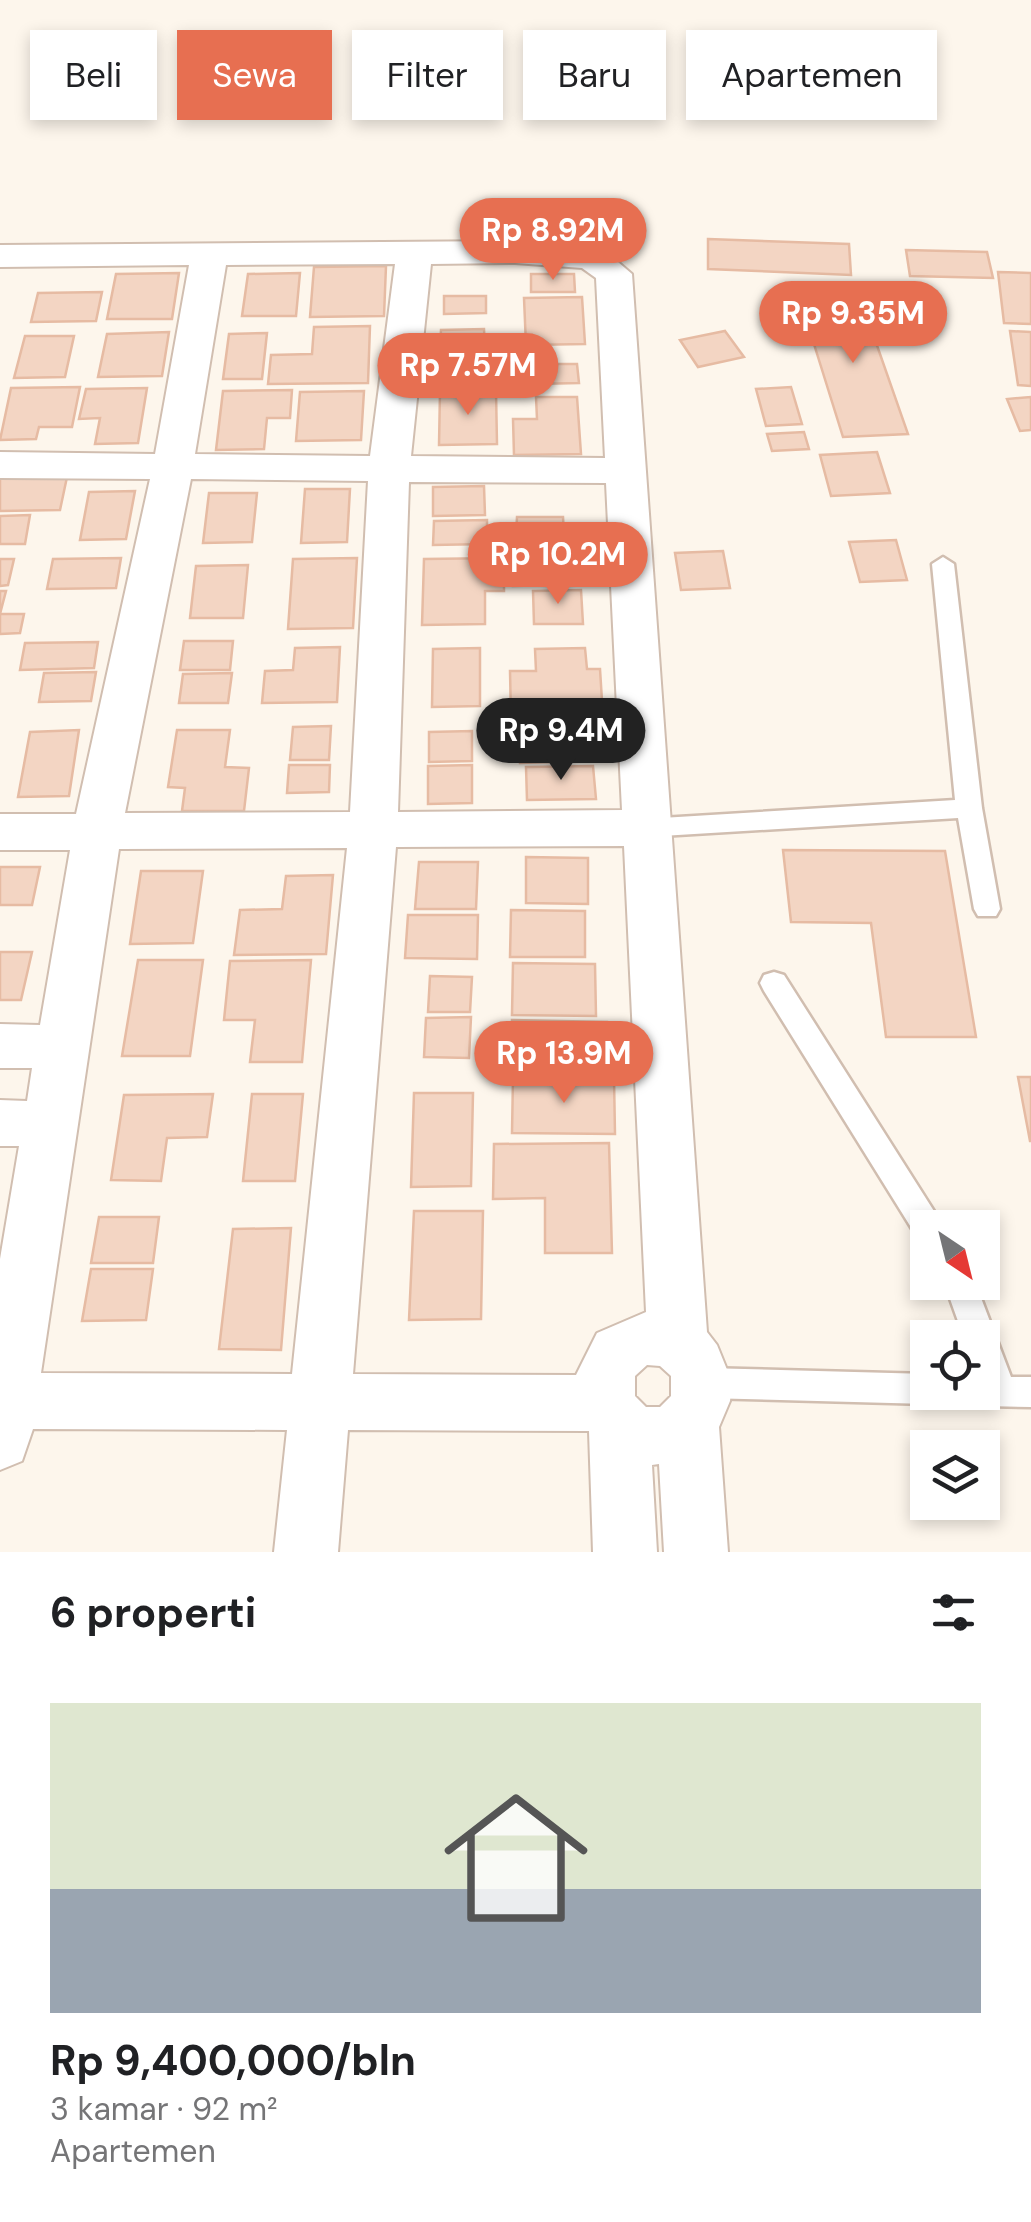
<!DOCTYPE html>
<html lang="id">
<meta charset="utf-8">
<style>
:root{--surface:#fff;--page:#f6f6f6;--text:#202124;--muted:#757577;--line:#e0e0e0;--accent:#e76f51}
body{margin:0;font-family:"DM Sans",sans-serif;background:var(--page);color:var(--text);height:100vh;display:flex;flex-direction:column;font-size:38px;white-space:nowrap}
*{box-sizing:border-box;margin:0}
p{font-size:32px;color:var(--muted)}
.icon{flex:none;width:55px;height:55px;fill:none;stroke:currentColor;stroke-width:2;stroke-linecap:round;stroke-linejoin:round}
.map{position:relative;height:1552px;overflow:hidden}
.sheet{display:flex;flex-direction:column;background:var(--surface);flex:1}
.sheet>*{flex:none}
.banner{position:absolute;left:30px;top:30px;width:972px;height:90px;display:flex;gap:20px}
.needle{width:65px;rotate:145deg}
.tools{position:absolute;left:910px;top:1210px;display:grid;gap:20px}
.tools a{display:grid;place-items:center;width:90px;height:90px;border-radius:0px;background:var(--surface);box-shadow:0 5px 15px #0003;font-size:50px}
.price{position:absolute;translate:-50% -85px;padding:0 22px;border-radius:35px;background:var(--accent);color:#fff;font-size:32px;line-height:65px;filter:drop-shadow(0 2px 5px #0008)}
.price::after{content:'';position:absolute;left:50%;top:60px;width:30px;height:22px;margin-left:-15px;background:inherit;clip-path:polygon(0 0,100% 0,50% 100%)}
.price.current{background:#222;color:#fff}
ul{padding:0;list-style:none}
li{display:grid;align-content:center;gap:20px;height:530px;padding:0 50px}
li+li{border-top:2px solid var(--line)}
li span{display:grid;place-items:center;height:310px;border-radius:0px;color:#555}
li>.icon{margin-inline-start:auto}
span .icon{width:180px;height:180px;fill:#fffc;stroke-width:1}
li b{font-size:42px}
h2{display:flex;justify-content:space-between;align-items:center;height:120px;padding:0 50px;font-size:42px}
.pill{padding:0 35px;border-radius:0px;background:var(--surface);box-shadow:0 5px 15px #0003;font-size:35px;line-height:90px}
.pill.current{background:var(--accent);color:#fff}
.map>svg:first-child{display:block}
.building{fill:#f3d5c3;stroke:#e6bba3;stroke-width:2.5}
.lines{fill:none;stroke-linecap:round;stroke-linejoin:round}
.lane-casing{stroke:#d1beb0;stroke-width:5}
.street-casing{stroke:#d1beb0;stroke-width:4}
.lane{fill:#fff;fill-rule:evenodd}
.street{fill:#fff;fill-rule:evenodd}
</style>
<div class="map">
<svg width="1031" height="1552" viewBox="0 0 1031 1552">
<rect width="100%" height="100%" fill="#fdf6ec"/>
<!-- building -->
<g class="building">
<path d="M708,239L849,244L851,275L708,269Z"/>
<path d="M906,250L987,252L993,278L910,276Z"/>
<path d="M386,266L384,316L310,317L314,267Z"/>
<path d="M998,272L1031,273V324L1004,323Z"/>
<path d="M179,273L172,319H107L116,274Z"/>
<path d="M300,273L296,316H242L248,274Z"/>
<path d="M531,274H574L575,292H531Z"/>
<path d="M102,292L96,321L31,322L38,293Z"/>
<path d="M859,294L908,434L843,437L799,296Z"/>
<path d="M444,296H486V313L444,314Z"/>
<path d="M582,297L585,344L526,345L524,298Z"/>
<path d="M370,326L368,383L268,384L271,355L312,354L314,327Z"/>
<path d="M484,329L485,350L440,351L441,330Z"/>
<path d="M725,331L744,357L698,367L680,340Z"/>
<path d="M1010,331L1031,332V386L1018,385Z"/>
<path d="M169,332L162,376L98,377L107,334Z"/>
<path d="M267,333L262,379H223L229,334Z"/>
<path d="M25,336H74L65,377L14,378Z"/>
<path d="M483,353L484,375L443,376V354Z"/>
<path d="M534,364H577L579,383L535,384Z"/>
<path d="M80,387L72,427H39L36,439L0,440L11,388Z"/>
<path d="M791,387L802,424L766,426L756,389Z"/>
<path d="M147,388L138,443L95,444L100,418L79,419L86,389Z"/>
<path d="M292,390L290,418H267L264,449L216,450L223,391Z"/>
<path d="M364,391L361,440L296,441L300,392Z"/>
<path d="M496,391L497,444L439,445L440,392Z"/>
<path d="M536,397H577L581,454L514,455L513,419H537Z"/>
<path d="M1031,397V430L1020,431L1007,399Z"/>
<path d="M804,432L809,449L772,451L767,434Z"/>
<path d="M877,452L890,493L831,496L820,455Z"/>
<path d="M67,477L60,510L0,511V478Z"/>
<path d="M484,486L485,515L433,516V487Z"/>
<path d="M305,489H350L347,542L301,543Z"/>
<path d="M135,491L126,539L80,540L89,492Z"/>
<path d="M209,493H257L252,542L203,543Z"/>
<path d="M30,515L25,544H0V516Z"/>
<path d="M517,517H563L565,552H611L614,584L513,586Z"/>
<path d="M487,520V544L433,545L434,521Z"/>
<path d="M896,540L907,580L860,582L849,542Z"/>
<path d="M723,551L730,588L681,590L675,553Z"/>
<path d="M121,558L116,588L47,589L53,559Z"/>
<path d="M357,558L353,628L288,629L293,559Z"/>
<path d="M504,558V591H485V624L422,625L424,559Z"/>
<path d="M0,559H14L8,585L0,586Z"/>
<path d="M248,565L243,618H190L196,566Z"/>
<path d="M581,590L583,624H534L533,591Z"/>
<path d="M0,591H6L0,614H24L20,633L0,634Z"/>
<path d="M184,641H233L230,670H180Z"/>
<path d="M98,642L94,668L20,670L25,643Z"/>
<path d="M340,647L337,702L262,703L265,671L293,670L295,648Z"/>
<path d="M480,648V706L432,707L433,649Z"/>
<path d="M585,648L587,669H600L603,717L511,719L510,671H536L535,649Z"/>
<path d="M96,672L91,701L39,702L44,673Z"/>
<path d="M232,673L228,703H179L183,674Z"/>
<path d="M331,726L329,760H290L293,727Z"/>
<path d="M79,730L69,796L18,797L30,732Z"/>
<path d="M177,730H230L225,767L249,768L244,811H182L185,788L168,787Z"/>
<path d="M587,730L589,761L520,763L519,731Z"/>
<path d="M472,731V761L429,762V732Z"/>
<path d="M289,765H330L329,792L287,793Z"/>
<path d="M472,765V803L428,804V766Z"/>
<path d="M593,766L596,799L527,800L526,767Z"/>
<path d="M783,850L945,851L976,1037H886L871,923L791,922Z"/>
<path d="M526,857L588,858V904L526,903Z"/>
<path d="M419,862H478L476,909H415Z"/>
<path d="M0,867H40L32,905H0Z"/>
<path d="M141,871H203L193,943L130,944Z"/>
<path d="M333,875L326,954L234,955L240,910L282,909L286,876Z"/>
<path d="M511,910L585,911V957H510Z"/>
<path d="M408,915H478L477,959L405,958Z"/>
<path d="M0,952H32L21,1000H0Z"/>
<path d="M138,960H203L190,1056H122Z"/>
<path d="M311,960L302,1062H250L255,1020H224L230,961Z"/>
<path d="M513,963L595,964L596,1016L512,1015Z"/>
<path d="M430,976L472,977L470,1012H428Z"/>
<path d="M471,1017L469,1058L424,1057L426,1018Z"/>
<path d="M512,1020L607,1022L608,1072H511Z"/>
<path d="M1018,1077H1031V1141H1030Z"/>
<path d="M513,1078H614L615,1134L512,1133Z"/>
<path d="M414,1093H473L471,1186L411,1187Z"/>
<path d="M213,1094L207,1137L167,1138L161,1181L111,1180L124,1095Z"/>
<path d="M252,1094H303L295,1181H243Z"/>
<path d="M609,1143L612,1253H545V1198L493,1199L494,1144Z"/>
<path d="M414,1211H483L481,1319L409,1320Z"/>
<path d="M99,1217H159L153,1263H91Z"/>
<path d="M291,1228L281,1350L219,1349L233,1229Z"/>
<path d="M91,1269H153L146,1320L82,1321Z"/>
</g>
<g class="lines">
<defs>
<g id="lane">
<path d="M943,557L954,564L982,808L1000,909L996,916H978L974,909L958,818L645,837L636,835L632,828L636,821L645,819L955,800L932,564Z"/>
<path d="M774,972L784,975L939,1219L943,1228H928V1241L917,1237L764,991L760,983L764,975Z"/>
<path d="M944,1282H975L1011,1377H1031V1407L986,1406L975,1401L971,1392H982V1338H964Z"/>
<path d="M705,1368L928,1374V1392H942L939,1399L928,1404L705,1398L694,1393L689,1383L694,1373Z"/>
</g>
<path id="street" d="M515,241L604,250L632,274L707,1332L717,1345L732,1382L730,1401L719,1427L728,1552H664L659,1464L652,1465L657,1552H593L589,1431L348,1430L338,1552H274L287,1430L33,1429L22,1461L0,1470V1259L19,1146H0V1100L27,1101L32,1068H0V1024L40,1025L70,850H0V814H76L150,479L0,478V452L155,454L189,265L0,267V245ZM515,263L582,268L596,278L605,458L411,456L431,264ZM395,264L370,456L195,454L226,265ZM191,479L368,481L350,812L125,813ZM409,482L606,483L622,810L398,812ZM624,846L646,1312L597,1333L576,1375L353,1374L396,847ZM347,848L292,1374L41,1373L119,849ZM647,1365L660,1366L671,1376V1396L660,1407H646L635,1396V1376Z"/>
</defs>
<!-- lane casing -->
<use href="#lane" class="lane-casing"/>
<!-- street casing -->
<use href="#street" class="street-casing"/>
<!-- lane -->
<use href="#lane" class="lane"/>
<!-- street -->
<use href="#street" class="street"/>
</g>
</svg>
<div class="tools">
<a><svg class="needle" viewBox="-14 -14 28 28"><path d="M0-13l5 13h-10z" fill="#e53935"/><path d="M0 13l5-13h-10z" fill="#757577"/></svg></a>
<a><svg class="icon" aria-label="locate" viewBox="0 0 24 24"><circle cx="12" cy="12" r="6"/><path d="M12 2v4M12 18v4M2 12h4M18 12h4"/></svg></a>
<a><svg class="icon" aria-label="layers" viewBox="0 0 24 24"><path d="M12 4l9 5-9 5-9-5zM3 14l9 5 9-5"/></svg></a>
</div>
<b class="price" style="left:553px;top:283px">Rp 8.92M</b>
<b class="price" style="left:853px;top:366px">Rp 9.35M</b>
<b class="price" style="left:468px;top:418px">Rp 7.57M</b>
<b class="price" style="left:558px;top:607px">Rp 10.2M</b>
<b class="price current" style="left:561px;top:783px">Rp 9.4M</b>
<b class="price" style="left:564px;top:1106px">Rp 13.9M</b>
<div class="banner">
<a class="pill">Beli</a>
<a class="pill current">Sewa</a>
<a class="pill">Filter</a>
<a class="pill">Baru</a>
<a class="pill">Apartemen</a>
</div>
</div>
<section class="sheet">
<h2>6 properti<svg class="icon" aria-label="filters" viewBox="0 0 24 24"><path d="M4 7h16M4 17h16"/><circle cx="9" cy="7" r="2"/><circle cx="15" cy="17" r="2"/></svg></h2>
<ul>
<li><span style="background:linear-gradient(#dfe7d0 60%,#9aa5b1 0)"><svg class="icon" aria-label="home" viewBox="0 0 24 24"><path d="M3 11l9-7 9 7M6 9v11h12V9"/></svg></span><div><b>Rp 9,400,000/bln</b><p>3 kamar · 92 m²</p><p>Apartemen</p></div></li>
</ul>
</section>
